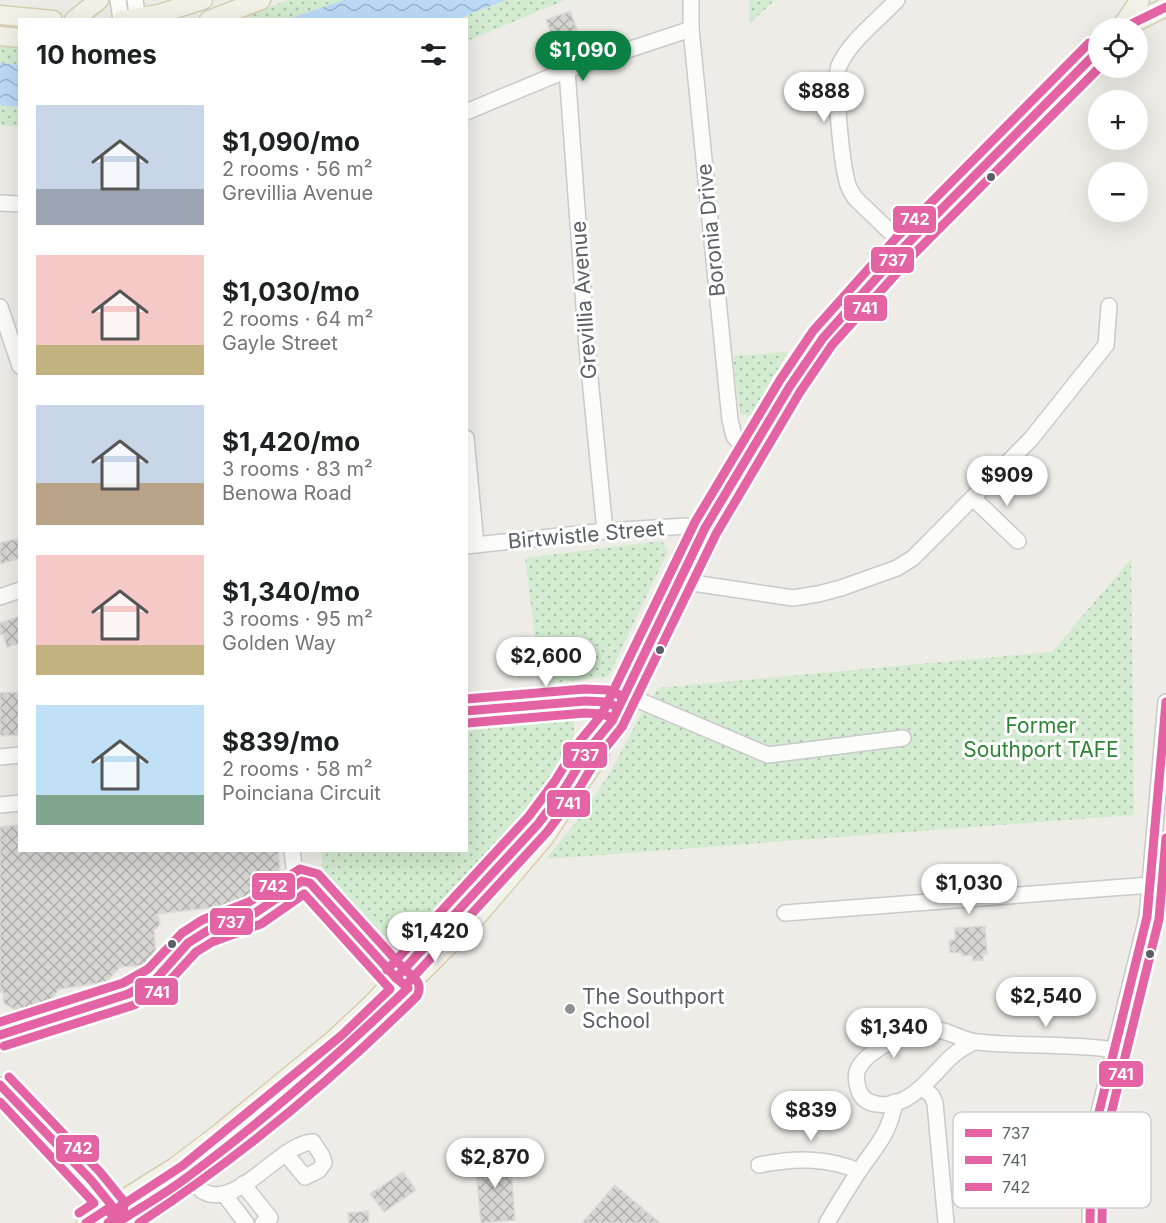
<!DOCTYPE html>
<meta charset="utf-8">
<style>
:root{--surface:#fff;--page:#f6f6f6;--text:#202124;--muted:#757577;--accent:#0b8043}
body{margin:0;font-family:Inter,sans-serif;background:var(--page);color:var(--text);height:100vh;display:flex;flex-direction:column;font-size:22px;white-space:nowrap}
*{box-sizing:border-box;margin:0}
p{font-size:20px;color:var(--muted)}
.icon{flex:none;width:33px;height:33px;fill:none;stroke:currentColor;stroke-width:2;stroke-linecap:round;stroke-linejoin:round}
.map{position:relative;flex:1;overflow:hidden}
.drawer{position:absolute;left:18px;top:18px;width:450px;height:834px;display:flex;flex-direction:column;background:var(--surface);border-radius:0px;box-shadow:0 6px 24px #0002}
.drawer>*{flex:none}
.tools{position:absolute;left:1088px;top:18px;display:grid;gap:12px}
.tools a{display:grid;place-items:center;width:60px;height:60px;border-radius:50%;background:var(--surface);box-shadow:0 6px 24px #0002;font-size:30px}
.price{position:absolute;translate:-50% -51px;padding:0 14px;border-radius:21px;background:#fff;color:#222;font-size:20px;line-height:39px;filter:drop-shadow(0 2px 3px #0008)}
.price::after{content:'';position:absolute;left:50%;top:36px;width:18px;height:14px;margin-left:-9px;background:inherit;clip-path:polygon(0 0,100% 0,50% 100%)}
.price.selected{background:var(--accent);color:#fff}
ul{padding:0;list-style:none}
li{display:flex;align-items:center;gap:18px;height:150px;padding:0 18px}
li span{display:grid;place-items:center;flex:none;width:168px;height:120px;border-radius:0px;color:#555}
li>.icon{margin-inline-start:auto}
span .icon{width:72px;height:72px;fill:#fffc;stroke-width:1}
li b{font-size:26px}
h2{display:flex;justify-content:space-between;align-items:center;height:72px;padding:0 18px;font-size:26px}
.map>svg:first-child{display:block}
.park{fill:url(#park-dots)}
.water{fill:url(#water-waves)}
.building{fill:url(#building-cross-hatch);stroke:#dcdbd6;stroke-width:1.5}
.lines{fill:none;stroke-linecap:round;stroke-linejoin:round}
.minor-casing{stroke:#c9cac9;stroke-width:18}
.major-casing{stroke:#d7cfb2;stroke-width:21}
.minor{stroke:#fcfcfb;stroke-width:15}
.major{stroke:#f3f2e8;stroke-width:18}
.bus-1-casing{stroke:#fff;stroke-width:14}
.bus-2-casing{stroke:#fff;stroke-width:14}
.bus-3-casing{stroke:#fff;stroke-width:14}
.bus-1{stroke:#e463a4;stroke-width:9}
.bus-2{stroke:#e463a4;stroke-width:9}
.bus-3{stroke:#e463a4;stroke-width:9}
.bus-dot{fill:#5b5f66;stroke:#fff;stroke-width:2}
.poi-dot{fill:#8e9093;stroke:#fff;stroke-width:2}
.labels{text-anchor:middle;stroke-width:6;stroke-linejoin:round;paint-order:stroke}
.street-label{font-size:21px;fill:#5b5f66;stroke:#fff}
.park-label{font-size:21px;fill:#2c8435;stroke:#fff}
.poi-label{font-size:21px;fill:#5b5f66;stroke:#fff;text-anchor:start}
.key{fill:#fff;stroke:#cecfd1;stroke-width:1.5}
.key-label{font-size:16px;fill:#5b5f66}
.line-badge{stroke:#fff;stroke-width:2}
.badge-label{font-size:16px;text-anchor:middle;font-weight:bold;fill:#fff}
</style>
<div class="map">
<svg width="1166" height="1223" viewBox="0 0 1166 1223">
<defs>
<pattern id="park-dots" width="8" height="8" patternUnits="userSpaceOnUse" patternTransform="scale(1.5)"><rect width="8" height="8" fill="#d3ebd1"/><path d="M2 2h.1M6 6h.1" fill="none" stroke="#aec2ad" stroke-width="1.8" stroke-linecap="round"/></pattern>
<pattern id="water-waves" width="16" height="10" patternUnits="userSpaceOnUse" patternTransform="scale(1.5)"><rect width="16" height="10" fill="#badaf8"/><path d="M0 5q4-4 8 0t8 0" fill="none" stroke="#9ab4cd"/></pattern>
<pattern id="building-cross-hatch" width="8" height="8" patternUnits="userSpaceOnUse" patternTransform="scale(1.5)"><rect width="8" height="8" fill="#d6d5d1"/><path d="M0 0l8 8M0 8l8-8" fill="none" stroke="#b1b0ad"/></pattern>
</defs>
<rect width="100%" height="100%" fill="#edece6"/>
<!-- park -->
<g class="park">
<path d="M288,0H565L467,41L466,20H236Z"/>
<path d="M749,0H775L749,24Z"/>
<path d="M0,44L19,46V127L0,125Z"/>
<path d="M788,352L750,416L740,414L733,356Z"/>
<path d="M662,541L668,551L608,677L541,684L525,558Z"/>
<path d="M1131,559L1134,815L546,859L577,821L610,773L640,716L658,688L1052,652Z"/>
<path d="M574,720V737L538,800L499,847L395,946L322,872V851L466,850L467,731Z"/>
</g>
<!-- water -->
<g class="water">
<path d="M344,0H505L458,19H289Z"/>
<path d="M0,63L19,65V107L0,105Z"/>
</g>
<!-- building -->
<g class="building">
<path d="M570,11L582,43L570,47L564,31L552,35L546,20Z"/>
<path d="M20,538V558L0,564V543Z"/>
<path d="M20,616V643L7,647L3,634L0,635V623Z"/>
<path d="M20,692V735L0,736V693Z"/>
<path d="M20,825V850H278L281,883L250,903L158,914L160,925L154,930L156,957L149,965L120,967L106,982L59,989L46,1008L15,1010L4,1003L3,992H0V827Z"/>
<path d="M985,926L987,954H983V960L973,961L972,955L962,956V953L950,952L949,940H955V928Z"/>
<path d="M510,1155L515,1220L481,1223L475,1159Z"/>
<path d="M403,1172L416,1190L384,1212L370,1194Z"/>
<path d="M615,1185L660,1223H582Z"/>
<path d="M368,1211L369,1223H349L348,1213Z"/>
</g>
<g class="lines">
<defs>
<g id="minor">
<path d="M118,0L121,20"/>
<path d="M135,0L138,20"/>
<path d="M691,0V29L730,420L734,436L749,455"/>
<path d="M897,0C879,19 849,42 839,66C833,80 842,164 847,181C848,188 852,193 855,198L905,246"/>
<path d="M567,70L587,348L605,531"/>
<path d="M466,112L567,70L691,29"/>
<path d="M0,203L20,204"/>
<path d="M0,307L20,366"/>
<path d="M466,438L476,545"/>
<path d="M973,498L1018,541"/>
<path d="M466,546L605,531L687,526L705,528"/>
<path d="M679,581L793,598L818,594L841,588L897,568L913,558L1031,439L1106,345L1109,306"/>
<path d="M0,597L20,590"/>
<path d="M624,694L768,755L903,738"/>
<path d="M466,711L585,701L606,702L617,707"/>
<path d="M0,757L20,755"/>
<path d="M0,805L20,803"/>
<path d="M292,850L296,884"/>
<path d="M785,913L1151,885"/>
<path d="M0,1035L128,994L156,979L188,943L207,931L255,913L302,881L310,883L404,984"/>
<path d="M974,1042C966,1046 958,1051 951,1057C931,1076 909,1110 877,1104C869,1103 862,1099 859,1091C857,1085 855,1075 858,1069C868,1049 907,1032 928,1029C946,1028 960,1040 977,1042C1022,1047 1069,1043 1114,1050"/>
<path d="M0,1085L91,1180L112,1206"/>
<path d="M922,1087L932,1096L935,1103L946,1223"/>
<path d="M759,1165C794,1158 825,1157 859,1171"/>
<path d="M189,1176C195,1184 200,1192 210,1194C243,1202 282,1143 313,1142L322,1156L324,1163L319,1170L305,1177L286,1154"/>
<path d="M243,1184L270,1218L263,1223"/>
<path d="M224,1194L246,1223"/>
<path d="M827,1223C837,1206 848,1188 859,1171C876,1146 889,1135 895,1102"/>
<path d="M1090,1223L1091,1156L1096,1124L1147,917L1166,702"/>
</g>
<g id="major">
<path d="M0,15L53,20"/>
<path d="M74,20L99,0"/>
<path d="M122,20L159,14L203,0"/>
<path d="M209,20L261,0"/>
<path d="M1121,27L1140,0"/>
<path d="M1123,28L1166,7"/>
<path d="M0,36L20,38"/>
<path d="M86,1223L175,1167L221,1132L331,1042L372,1004L485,883L538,824L564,789"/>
<path d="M117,1223L189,1176L350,1044L475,919L544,838L599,755L617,707L705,528L790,386L823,338L905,246L1098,51"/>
</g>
</defs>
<!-- minor casing -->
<use href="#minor" class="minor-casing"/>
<!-- major casing -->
<use href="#major" class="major-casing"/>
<!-- minor -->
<use href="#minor" class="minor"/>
<!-- major -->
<use href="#major" class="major"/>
<defs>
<g id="bus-1">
<path d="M1123,28L1166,7"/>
<path d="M466,711L585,701L606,702L617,707"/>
<path d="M396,978L538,824L565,788L588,750L612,721L705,528L790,386L823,338L905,246L1098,51"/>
<path d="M0,1035L128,994L156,979L188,943L207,931L255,913L302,881L310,883L396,978L408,988C339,1054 267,1118 190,1175C167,1193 141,1207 117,1223"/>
<path d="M0,1085L91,1180L112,1206L86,1223"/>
<path d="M1090,1223L1091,1156L1096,1124L1147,917L1166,702"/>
</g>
<g id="bus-2">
<path d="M467,723L585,713L603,714L612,718"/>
<path d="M405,986L547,832L575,795L598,757L622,727L716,534L800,392L832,345L914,254L1099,68"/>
<path d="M4,1046L134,1005L163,988L196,952L212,942L261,924L304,894L390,989L342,1035L182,1166L110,1213"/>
<path d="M0,1102L94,1203L79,1213"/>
<path d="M1102,1223L1103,1157L1108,1126L1159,919L1166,838"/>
</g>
<g id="bus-3">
<path d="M466,699L584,689L608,690L622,696"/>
<path d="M387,970L529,816L555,781L579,742L602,714L695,522L780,380L813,331L896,238L1089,43"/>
<path d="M0,1022L123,983L148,969L182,933L202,920L249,902L300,869L318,874L404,969C413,977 424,983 417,996C332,1080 239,1158 139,1223"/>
<path d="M9,1077L100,1172L122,1199L124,1206L123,1212L108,1223"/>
</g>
</defs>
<!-- bus-1 casing -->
<use href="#bus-1" class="bus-1-casing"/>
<!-- bus-2 casing -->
<use href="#bus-2" class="bus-2-casing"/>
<!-- bus-3 casing -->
<use href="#bus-3" class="bus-3-casing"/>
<!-- bus-1 -->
<use href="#bus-1" class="bus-1"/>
<!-- bus-2 -->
<use href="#bus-2" class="bus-2"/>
<!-- bus-3 -->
<use href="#bus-3" class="bus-3"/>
</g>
<!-- markers -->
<g class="bus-dot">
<circle cx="991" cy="177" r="5"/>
<circle cx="660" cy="650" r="5"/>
<circle cx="172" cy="944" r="5"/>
<circle cx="1150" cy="954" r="5"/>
</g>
<circle class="poi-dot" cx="570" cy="1009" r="6"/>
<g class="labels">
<!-- street labels -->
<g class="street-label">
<text transform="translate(711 230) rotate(-96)" y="7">Boronia Drive</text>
<text transform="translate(584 300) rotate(-94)" y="7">Grevillia Avenue</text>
<text transform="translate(586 535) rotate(-5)" y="7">Birtwistle Street</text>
</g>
<!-- park labels -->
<g class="park-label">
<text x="1041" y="733">Former<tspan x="1041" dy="24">Southport TAFE</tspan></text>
</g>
<!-- poi labels -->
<g class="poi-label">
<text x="582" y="1004">The Southport<tspan x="582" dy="24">School</tspan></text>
</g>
</g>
<!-- legend -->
<rect x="953" y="1112" width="198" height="96" rx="9" class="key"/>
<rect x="965" y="1129" width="27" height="8" fill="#e463a4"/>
<rect x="965" y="1156" width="27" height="8" fill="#e463a4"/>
<rect x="965" y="1183" width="27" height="8" fill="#e463a4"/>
<g class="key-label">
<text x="1002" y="1139">737</text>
<text x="1002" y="1166">741</text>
<text x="1002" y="1193">742</text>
</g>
<g class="line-badge">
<rect x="892" y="205" width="45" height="29" rx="6" fill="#e463a4"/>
<rect x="870" y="246" width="45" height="28" rx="6" fill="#e463a4"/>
<rect x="843" y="294" width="45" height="28" rx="6" fill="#e463a4"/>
<rect x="562" y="741" width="46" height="28" rx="6" fill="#e463a4"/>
<rect x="546" y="789" width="45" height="29" rx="6" fill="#e463a4"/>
<rect x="251" y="872" width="45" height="29" rx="6" fill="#e463a4"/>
<rect x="209" y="907" width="45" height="29" rx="6" fill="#e463a4"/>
<rect x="134" y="977" width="45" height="29" rx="6" fill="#e463a4"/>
<rect x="1098" y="1060" width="46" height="28" rx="6" fill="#e463a4"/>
<rect x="55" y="1134" width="45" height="29" rx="6" fill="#e463a4"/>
</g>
<g class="badge-label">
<text x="915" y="225">742</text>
<text x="893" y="266">737</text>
<text x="865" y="314">741</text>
<text x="585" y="761">737</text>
<text x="568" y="809">741</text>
<text x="273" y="892">742</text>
<text x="231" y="928">737</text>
<text x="157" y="998">741</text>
<text x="1121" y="1080">741</text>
<text x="78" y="1154">742</text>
</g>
</svg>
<div class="tools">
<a><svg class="icon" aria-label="locate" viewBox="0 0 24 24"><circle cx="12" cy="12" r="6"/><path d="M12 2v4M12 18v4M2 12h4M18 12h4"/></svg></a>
<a>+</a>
<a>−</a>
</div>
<b class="price selected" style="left:583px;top:82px">$1,090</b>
<b class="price" style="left:824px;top:123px">$888</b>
<b class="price" style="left:1007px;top:507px">$909</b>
<b class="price" style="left:546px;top:688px">$2,600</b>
<b class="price" style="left:969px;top:915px">$1,030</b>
<b class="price" style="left:435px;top:963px">$1,420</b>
<b class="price" style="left:1046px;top:1028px">$2,540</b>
<b class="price" style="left:894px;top:1059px">$1,340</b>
<b class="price" style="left:811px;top:1142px">$839</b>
<b class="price" style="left:495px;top:1189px">$2,870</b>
<section class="drawer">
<h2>10 homes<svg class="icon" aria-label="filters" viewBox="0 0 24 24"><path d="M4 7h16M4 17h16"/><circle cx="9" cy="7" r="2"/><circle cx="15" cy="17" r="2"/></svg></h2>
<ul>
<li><span style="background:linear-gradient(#c9d6e8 70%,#9aa5b1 0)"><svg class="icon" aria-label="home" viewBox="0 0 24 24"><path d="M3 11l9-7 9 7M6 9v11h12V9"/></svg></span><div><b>$1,090/mo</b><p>2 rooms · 56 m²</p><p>Grevillia Avenue</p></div></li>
<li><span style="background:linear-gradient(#f6c9c9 75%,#c2b280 0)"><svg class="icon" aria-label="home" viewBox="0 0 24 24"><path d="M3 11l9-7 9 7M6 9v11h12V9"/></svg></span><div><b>$1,030/mo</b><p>2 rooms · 64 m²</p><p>Gayle Street</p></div></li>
<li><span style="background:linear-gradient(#c9d6e8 65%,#b9a48a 0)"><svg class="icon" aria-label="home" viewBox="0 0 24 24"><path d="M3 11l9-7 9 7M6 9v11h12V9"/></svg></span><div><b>$1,420/mo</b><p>3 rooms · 83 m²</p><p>Benowa Road</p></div></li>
<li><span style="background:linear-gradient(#f6c9c9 75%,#c2b280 0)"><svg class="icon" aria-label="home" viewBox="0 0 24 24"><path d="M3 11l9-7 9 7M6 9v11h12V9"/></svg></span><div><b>$1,340/mo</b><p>3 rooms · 95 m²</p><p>Golden Way</p></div></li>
<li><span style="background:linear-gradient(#bfe0f5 75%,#7fa58c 0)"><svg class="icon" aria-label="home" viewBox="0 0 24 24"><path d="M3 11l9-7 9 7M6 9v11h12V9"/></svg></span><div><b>$839/mo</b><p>2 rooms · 58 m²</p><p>Poinciana Circuit</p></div></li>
</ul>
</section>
</div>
